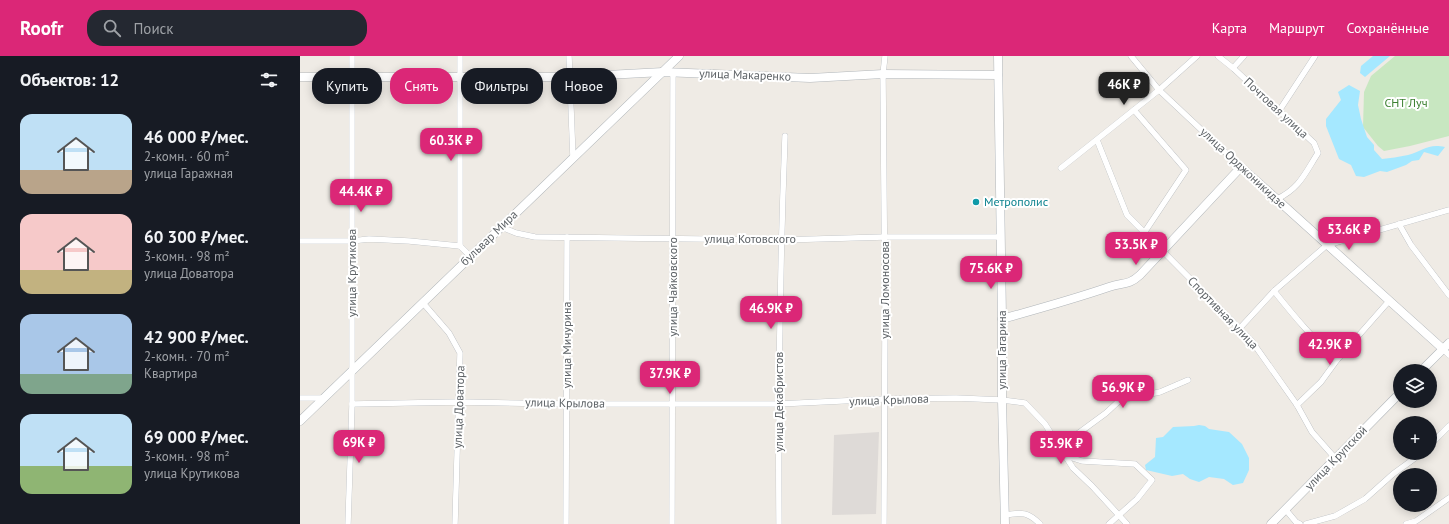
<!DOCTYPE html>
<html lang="ru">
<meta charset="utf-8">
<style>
:root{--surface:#171b24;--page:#242831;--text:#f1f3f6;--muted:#9ea1a6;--accent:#db2777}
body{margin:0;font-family:"PT Sans",sans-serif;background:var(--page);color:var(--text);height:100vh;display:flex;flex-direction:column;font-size:15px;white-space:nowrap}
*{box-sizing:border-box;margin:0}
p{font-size:13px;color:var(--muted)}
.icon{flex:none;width:22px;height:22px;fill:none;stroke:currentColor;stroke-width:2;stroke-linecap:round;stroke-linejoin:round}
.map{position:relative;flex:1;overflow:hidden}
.side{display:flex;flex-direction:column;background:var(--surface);width:300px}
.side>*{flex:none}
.banner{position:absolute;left:12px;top:12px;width:380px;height:36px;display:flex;gap:8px}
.tools{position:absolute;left:1093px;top:308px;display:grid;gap:8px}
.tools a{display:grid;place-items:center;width:44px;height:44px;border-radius:50%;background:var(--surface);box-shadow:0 2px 10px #0003;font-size:20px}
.price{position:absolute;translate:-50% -34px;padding:0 9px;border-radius:8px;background:var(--accent);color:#fff;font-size:13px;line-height:26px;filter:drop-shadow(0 1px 2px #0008)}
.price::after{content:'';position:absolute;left:50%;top:24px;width:12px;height:9px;margin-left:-6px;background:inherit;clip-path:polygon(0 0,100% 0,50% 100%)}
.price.on{background:#222;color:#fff}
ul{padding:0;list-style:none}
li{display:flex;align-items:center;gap:12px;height:100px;padding:0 20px}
li span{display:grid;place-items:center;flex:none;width:112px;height:80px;border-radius:12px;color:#555}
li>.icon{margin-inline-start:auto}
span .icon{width:48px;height:48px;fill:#fffc;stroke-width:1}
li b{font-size:17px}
h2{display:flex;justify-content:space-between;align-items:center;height:48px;padding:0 20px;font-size:17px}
.pill{padding:0 14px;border-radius:16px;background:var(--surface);box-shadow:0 2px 10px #0003;font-size:14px;line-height:36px}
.pill.on{background:var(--accent);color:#fff}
header{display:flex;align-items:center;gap:24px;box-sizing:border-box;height:56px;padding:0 20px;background:var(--accent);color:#fff}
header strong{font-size:19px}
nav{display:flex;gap:22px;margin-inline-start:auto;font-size:14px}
.search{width:280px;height:36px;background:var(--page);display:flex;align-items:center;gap:10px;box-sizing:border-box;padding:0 14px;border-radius:16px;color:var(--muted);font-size:15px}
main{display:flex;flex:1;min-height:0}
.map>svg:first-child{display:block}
.industrial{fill:#dedad7}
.green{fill:#c8e7c1}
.water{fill:#a5e8ff}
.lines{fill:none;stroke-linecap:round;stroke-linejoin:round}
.street-casing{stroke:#b0b4b8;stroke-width:6}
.secondary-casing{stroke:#b1b6ba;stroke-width:9}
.street{stroke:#fff;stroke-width:5.5}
.secondary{stroke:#fff;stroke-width:8}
.culture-dot{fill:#0f9aa8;stroke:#fff;stroke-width:1.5}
.labels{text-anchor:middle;stroke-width:4;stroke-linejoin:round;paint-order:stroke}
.street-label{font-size:12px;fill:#5d6266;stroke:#fff}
.park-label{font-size:12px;fill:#3c8031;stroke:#fff}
.culture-label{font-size:12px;fill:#0d838f;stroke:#fff;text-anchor:start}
</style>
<header>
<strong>Roofr</strong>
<div class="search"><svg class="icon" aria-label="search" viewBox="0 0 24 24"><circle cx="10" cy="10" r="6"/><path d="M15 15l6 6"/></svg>Поиск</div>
<nav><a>Карта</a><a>Маршрут</a><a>Сохранённые</a></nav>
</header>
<main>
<section class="side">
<h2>Объектов: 12<svg class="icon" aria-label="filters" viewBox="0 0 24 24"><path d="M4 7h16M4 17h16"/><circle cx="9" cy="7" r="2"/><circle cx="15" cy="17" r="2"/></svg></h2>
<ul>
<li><span style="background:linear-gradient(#bfe0f5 70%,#b9a48a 0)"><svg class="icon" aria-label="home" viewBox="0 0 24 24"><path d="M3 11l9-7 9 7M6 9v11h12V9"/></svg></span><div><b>46 000 ₽/мес.</b><p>2-комн. · 60 m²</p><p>улица Гаражная</p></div></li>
<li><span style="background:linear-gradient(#f6c9c9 70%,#c2b280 0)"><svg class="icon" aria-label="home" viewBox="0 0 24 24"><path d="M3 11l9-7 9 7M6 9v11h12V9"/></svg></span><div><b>60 300 ₽/мес.</b><p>3-комн. · 98 m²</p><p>улица Доватора</p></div></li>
<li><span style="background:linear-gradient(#a9c7e8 75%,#7fa58c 0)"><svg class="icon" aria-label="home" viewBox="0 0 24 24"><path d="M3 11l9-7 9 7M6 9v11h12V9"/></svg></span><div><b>42 900 ₽/мес.</b><p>2-комн. · 70 m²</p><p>Квартира</p></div></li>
<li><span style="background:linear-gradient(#bfe0f5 65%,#8fb573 0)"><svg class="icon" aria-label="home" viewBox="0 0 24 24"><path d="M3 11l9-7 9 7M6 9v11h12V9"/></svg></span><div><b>69 000 ₽/мес.</b><p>3-комн. · 98 m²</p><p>улица Крутикова</p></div></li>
</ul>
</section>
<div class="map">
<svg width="1149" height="468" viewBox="0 0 1149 468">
<rect width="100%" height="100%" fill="#efebe5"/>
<!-- industrial -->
<path class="industrial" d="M579,376L576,458L532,459L534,379Z"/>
<!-- green -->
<path class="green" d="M1095,0H1149V80L1110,90L1084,95L1078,90L1063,71L1064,36L1071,20Z"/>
<!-- water -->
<g class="water">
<path d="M1073,0H1090L1065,21L1060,17L1061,10Z"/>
<path d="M1049,29L1060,35L1058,49L1061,63L1067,81L1074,89V94L1082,103C1090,102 1099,101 1108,99C1123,95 1128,87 1145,91L1138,100L1124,96L1119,104L1112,105L1106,109L1087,116L1080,115L1064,121L1056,120L1051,109L1039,103L1026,70V63L1041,44L1038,36Z"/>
<path d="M899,369L905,370L909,373L929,376L942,388L949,402V414L943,427L933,429L924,423L909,421L899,426L890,423L883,418L872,420L846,414L845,409L855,401L856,382L863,381L873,371L894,370Z"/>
</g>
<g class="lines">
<defs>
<g id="street">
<path d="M52,0V348L159,346L267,348H478L584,343L656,342L702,344L725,347L745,368L773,412L792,430L827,468"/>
<path d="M160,0V190L171,201"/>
<path d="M269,0L273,102"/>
<path d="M831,0L859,34L941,111"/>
<path d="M918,0L933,12L1014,87L1018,97C1005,117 1000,132 977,143"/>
<path d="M933,12L944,0"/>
<path d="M834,54L886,114L844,177"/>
<path d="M979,55L1015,0"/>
<path d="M797,84L827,159L951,284L997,349L1012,376L1035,402"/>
<path d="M761,112L859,34L897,0"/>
<path d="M1099,168L1111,189L1149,239"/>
<path d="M201,171L216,177L235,181L481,184L585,181H701"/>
<path d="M0,185H52L69,183L109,185L160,190"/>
<path d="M974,235C994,260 1013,283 1037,304L1089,245"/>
<path d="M123,247L149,277L160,297L155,468"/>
<path d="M940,272L974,235L1027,189L1149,154"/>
<path d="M1143,293L1149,299"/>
<path d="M0,342H24"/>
<path d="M997,349L1021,326L1037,304"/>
<path d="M1130,389L1149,370"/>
<path d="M761,390L806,357L820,344L860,336L888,324"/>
<path d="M766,400L782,405L835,408L852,424L837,443L809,468"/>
<path d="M986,454L996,466L1000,468"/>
<path d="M705,459C722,456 728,456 740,468"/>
<path d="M48,468L52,348"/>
<path d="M266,468L267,181"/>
<path d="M372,468L373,17"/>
<path d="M479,468C478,338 480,209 485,80"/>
<path d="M584,468L585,259L583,18L585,0"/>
<path d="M1006,468L1035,460L1065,443L1093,418L1122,397"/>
<path d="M1106,468L1116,465L1149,442"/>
</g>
<g id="secondary">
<path d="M698,0L702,263V344L705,468"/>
<path d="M0,21H269L363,16L510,22L583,18L698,19"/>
<path d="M702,263C738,253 774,243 809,231C823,226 828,230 840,219L941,111L1143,293"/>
<path d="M1121,315L1149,287"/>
<path d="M0,365L379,0"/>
<path d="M971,468L1100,337"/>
</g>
</defs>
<!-- street casing -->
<use href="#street" class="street-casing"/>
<!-- secondary casing -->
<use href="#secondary" class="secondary-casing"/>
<!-- street -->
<use href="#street" class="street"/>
<!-- secondary -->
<use href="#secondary" class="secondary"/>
</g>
<!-- markers -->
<circle class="culture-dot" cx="676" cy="146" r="4"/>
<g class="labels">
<!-- street labels -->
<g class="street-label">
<text transform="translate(445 19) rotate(2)" y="4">улица Макаренко</text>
<text transform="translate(976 52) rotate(43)" y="4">Почтовая улица</text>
<text transform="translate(943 112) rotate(43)" y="4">улица Орджоникидзе</text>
<text transform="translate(189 182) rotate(-44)" y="4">бульвар Мира</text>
<text x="450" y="187">улица Котовского</text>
<text transform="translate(52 217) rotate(-90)" y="4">улица Крутикова</text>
<text transform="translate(373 231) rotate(-90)" y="4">улица Чайковского</text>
<text transform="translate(585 234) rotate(-90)" y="4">улица Ломоносова</text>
<text transform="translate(923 257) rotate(46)" y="4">Спортивная улица</text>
<text transform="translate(267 289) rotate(-90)" y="4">улица Мичурина</text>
<text transform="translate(702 294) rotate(-90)" y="4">улица Гагарина</text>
<text transform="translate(589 344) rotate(-2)" y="4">улица Крылова</text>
<text transform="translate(479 346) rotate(-90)" y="4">улица Декабристов</text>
<text transform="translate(265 347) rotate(1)" y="4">улица Крылова</text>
<text transform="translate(159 351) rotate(-88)" y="4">улица Доватора</text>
<text transform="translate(1036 402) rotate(-46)" y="4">улица Крупской</text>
</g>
<!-- park labels -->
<g class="park-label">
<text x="1106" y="51">СНТ Луч</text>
</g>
<!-- culture labels -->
<g class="culture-label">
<text x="684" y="150">Метрополис</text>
</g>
</g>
</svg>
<div class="tools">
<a><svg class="icon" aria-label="layers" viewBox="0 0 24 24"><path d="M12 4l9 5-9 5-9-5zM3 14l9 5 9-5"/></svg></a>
<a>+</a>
<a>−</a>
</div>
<b class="price on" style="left:824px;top:50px">46K ₽</b>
<b class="price" style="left:151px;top:106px">60.3K ₽</b>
<b class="price" style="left:61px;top:157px">44.4K ₽</b>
<b class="price" style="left:1049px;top:195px">53.6K ₽</b>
<b class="price" style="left:836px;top:210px">53.5K ₽</b>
<b class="price" style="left:691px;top:234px">75.6K ₽</b>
<b class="price" style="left:471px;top:274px">46.9K ₽</b>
<b class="price" style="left:1030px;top:310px">42.9K ₽</b>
<b class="price" style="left:370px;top:339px">37.9K ₽</b>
<b class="price" style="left:823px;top:353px">56.9K ₽</b>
<b class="price" style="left:59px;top:408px">69K ₽</b>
<b class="price" style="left:761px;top:409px">55.9K ₽</b>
<div class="banner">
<a class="pill">Купить</a>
<a class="pill on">Снять</a>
<a class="pill">Фильтры</a>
<a class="pill">Новое</a>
</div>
</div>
</main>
